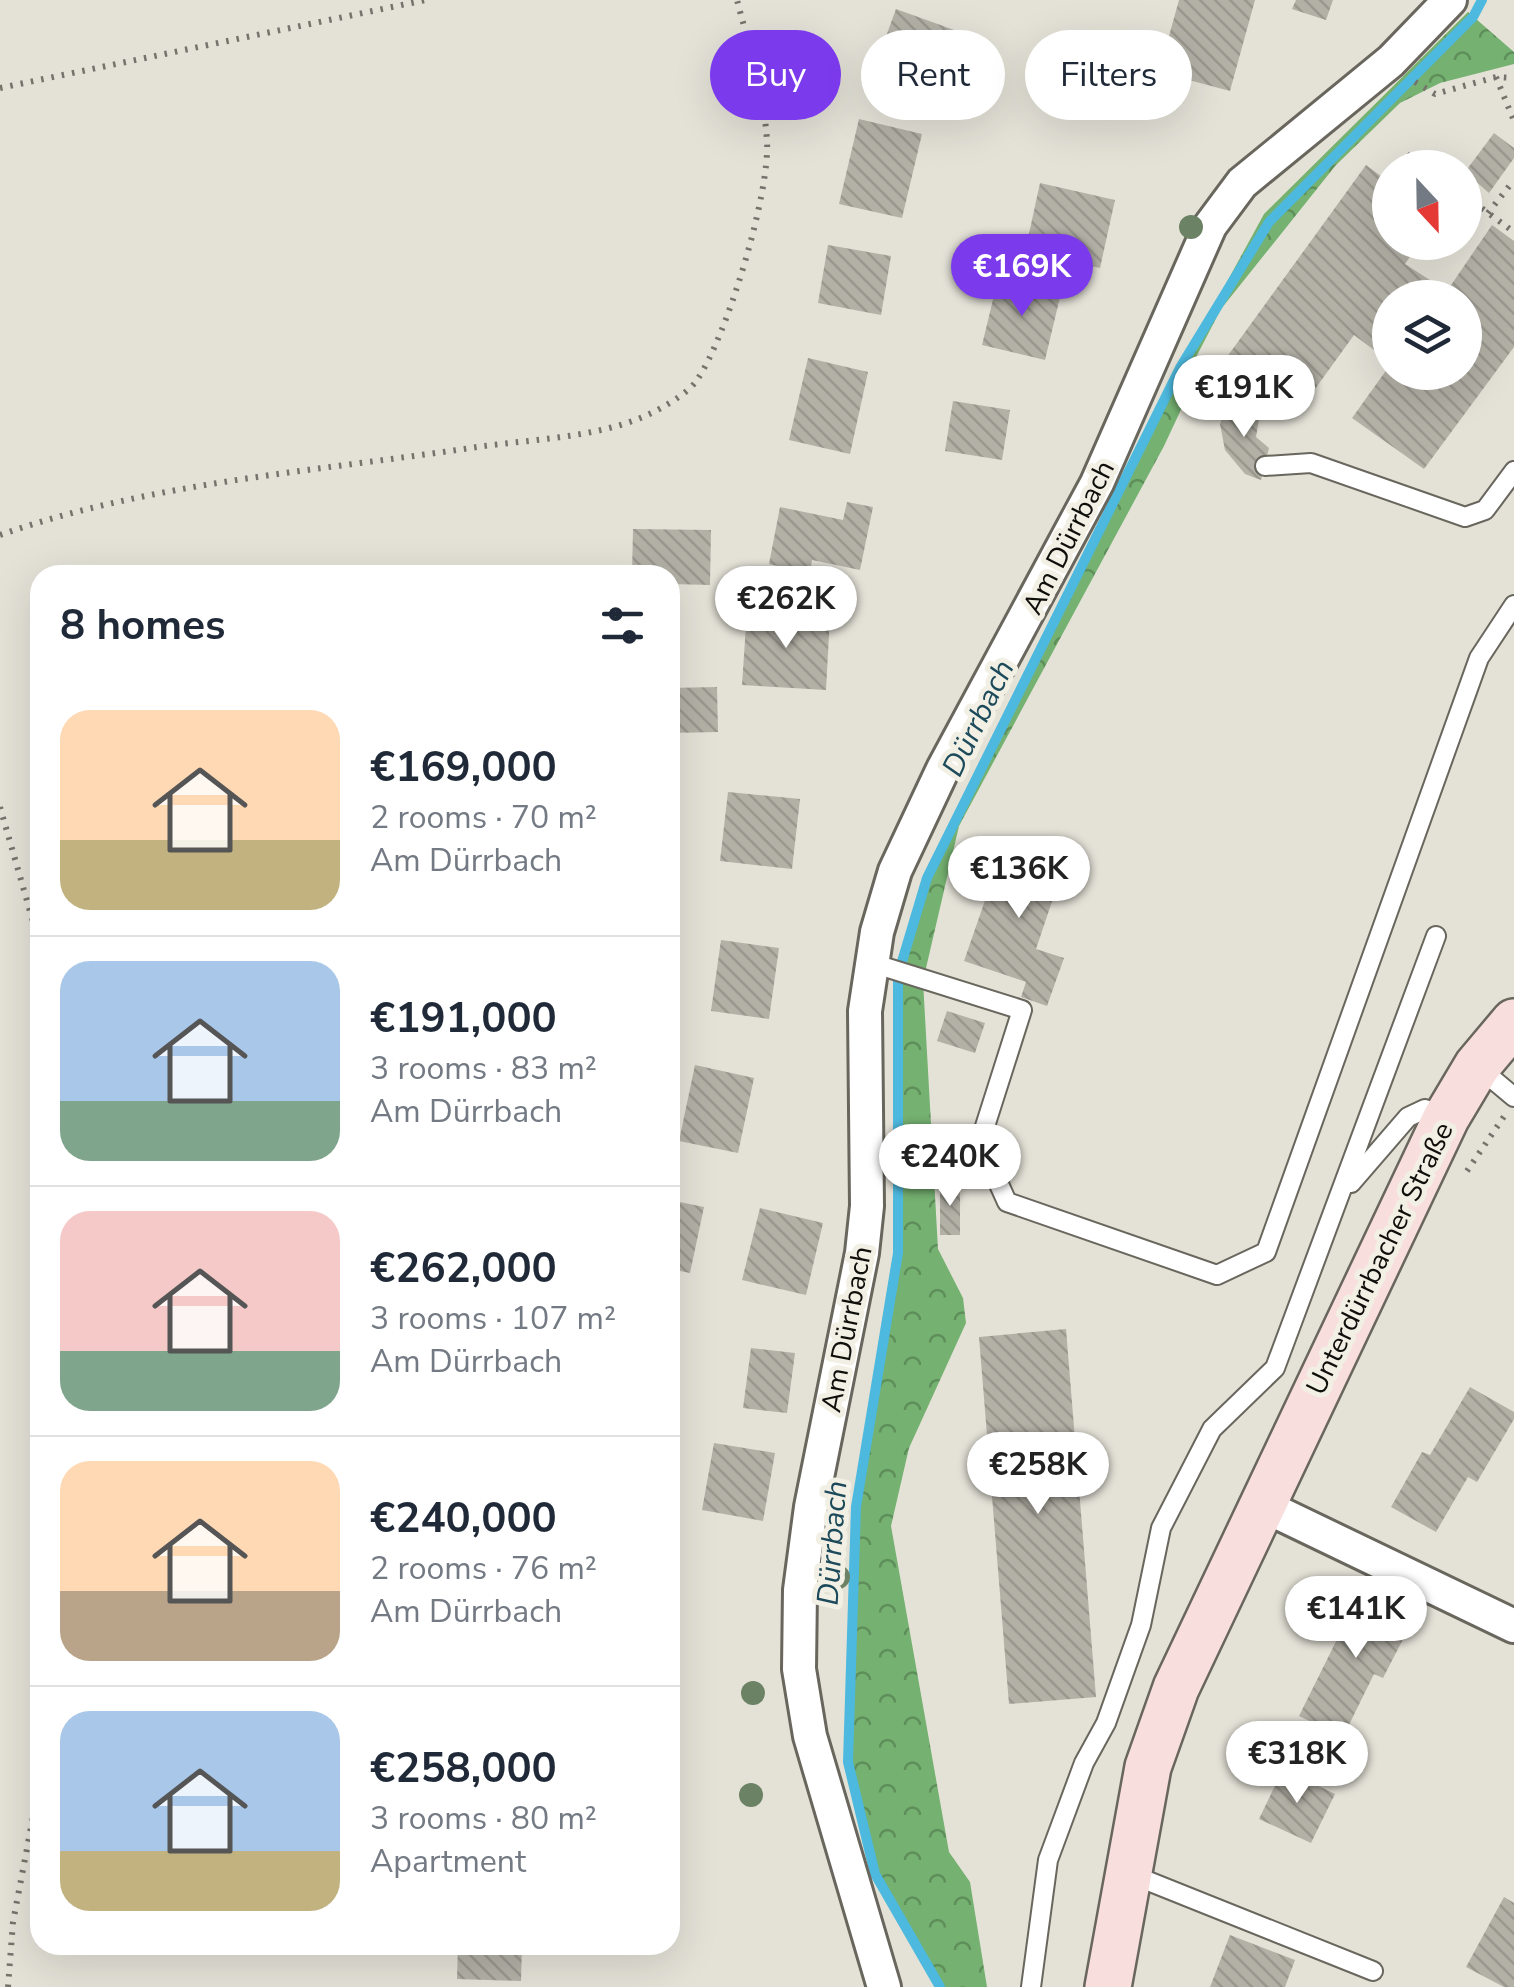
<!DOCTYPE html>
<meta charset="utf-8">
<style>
:root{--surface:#fff;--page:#f6f6f7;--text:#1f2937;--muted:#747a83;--line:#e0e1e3;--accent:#7c3aed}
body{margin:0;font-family:"Nunito Sans",sans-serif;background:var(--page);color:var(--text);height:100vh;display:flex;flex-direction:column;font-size:38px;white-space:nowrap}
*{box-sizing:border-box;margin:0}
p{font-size:32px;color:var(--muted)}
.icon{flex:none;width:55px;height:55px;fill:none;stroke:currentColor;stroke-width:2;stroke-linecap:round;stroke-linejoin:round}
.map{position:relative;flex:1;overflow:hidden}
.sheet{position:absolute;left:30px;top:565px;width:650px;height:1390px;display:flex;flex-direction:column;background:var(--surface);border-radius:30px;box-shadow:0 10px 40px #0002}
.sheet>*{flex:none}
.top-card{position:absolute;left:710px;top:30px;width:652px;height:90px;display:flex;gap:20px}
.needle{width:65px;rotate:158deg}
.controls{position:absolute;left:1372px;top:150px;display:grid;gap:20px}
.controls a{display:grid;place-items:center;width:110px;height:110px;border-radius:50%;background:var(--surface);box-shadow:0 10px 40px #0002;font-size:50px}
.price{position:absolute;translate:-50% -85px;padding:0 22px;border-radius:35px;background:#fff;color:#222;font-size:32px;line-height:65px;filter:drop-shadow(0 2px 5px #0008)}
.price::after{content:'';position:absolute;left:50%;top:60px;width:30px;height:22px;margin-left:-15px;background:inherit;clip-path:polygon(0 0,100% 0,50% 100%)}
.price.on{background:var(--accent);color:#fff}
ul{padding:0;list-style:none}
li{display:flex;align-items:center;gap:30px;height:250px;padding:0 30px}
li+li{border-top:2px solid var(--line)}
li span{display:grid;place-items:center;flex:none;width:280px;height:200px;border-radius:30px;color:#555}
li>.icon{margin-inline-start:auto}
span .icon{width:120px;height:120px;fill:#fffc;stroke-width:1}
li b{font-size:42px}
h2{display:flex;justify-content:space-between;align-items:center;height:120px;padding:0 30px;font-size:42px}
.chip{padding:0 35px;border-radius:45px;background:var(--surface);box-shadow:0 10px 40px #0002;font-size:35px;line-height:90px}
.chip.on{background:var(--accent);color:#fff}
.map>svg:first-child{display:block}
.forest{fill:url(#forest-crowns)}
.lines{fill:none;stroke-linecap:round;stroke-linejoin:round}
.stream{stroke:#4db9de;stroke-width:10}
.building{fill:url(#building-back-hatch)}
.lane-casing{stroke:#68665d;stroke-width:22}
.street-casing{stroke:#68665d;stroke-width:38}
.secondary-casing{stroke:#68665d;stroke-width:50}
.path{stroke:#74736c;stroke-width:6;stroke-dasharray:2.5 8;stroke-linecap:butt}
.lane{stroke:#fff;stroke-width:18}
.street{stroke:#fff;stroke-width:32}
.secondary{stroke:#f8dfde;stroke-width:45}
.tree{fill:#6c8264}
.labels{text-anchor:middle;stroke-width:10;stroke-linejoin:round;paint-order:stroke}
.street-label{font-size:28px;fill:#0e0e0a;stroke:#f2efe4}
.water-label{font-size:30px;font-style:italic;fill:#1c4a5a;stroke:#f2efe4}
</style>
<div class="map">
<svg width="1514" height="1987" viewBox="0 0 1514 1987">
<defs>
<pattern id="forest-crowns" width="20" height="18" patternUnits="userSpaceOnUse" patternTransform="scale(2.5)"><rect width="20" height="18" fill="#75b170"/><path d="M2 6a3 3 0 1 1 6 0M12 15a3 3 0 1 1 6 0" fill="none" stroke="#5e8e5a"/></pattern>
<pattern id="building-back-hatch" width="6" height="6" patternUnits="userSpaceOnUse" patternTransform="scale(2.5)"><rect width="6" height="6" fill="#b3b1a6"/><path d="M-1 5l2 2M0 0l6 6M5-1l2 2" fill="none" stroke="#99978e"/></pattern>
</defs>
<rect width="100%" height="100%" fill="#e4e2d7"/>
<!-- forest -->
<path class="forest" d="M1468,12L1514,52V64L1440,83L1400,103L1336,165L1221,309L1193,363V384L1164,446L959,826L923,981L938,1249L963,1298L966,1323L909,1448L891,1526L949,1852L970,1882L987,1987H940L875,1874L848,1762L856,1507L898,1253V975L927,878L1181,366L1264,214Z"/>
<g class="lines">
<!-- stream -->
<path class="stream" d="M940,1987L875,1874L848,1762L856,1507L898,1253V975L927,878L1181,366L1269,222L1473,17L1482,0"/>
</g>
<!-- building -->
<g class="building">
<path d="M1179,0H1255L1230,91L1159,72Z"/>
<path d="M1296,0H1333L1326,20L1292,9Z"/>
<path d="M896,9L957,31L934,98L872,75Z"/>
<path d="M1101,65L1154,83L1144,113L1091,96Z"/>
<path d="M859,119L922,134L902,218L839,204Z"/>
<path d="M1494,133L1514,148V158L1489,193L1465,172Z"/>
<path d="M1366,165L1390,183V242H1420L1405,264L1447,291L1492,225L1514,241V347L1424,469L1352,418L1390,365V372H1465V298H1390V362L1354,335L1297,414L1224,361Z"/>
<path d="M1040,183L1115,200L1100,268L1025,252Z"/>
<path d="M828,245L891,256L881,315L818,303Z"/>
<path d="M998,279L1061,293L1045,360L982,345Z"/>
<path d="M808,358L868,372L850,454L789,440Z"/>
<path d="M1229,399L1259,419L1256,437L1269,448L1261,480L1245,474L1225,450L1220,424Z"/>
<path d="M953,401L1010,410L1002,460L945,451Z"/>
<path d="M847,502L873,507L860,570L812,560L810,573L769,564L780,507L843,520Z"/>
<path d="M633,529L711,530L710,585L670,584V575H632Z"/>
<path d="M747,611L830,616L826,690L742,685Z"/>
<path d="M717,687L718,732L670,733V688Z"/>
<path d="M728,792L800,799L792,869L720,861Z"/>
<path d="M1006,840L1066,860L1036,949L1064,958L1047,1006L1021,997L1026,982L964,961Z"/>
<path d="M721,940L779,948L769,1019L711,1011Z"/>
<path d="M947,1011L985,1023L975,1053L937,1041Z"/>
<path d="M695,1065L754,1078L738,1153L679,1141Z"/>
<path d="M960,1183V1235H940V1184Z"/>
<path d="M670,1200L704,1207L690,1273L670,1269Z"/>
<path d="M760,1208L823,1223L806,1295L742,1280Z"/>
<path d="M1066,1329L1096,1697L1009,1704L979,1337Z"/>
<path d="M751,1348L795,1353L787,1413L743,1408Z"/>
<path d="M1470,1387L1514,1412V1419L1477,1482L1468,1477L1436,1532L1391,1507L1422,1452L1430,1455Z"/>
<path d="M714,1443L775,1453L763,1521L702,1510Z"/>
<path d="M1362,1589L1415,1616L1383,1678L1374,1674L1343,1737L1299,1716Z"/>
<path d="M1283,1769L1335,1794L1311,1843L1259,1819Z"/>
<path d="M1504,1897L1514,1903V1987H1504L1466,1967Z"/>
<path d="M1230,1935L1295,1960L1285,1987H1210Z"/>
<path d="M458,1945H522L521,1981L457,1979Z"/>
</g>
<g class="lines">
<defs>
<g id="lane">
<path d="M1265,466L1311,463L1465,517L1485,510L1514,471"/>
<path d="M872,963L1022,1010L980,1142L1007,1202L1217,1275L1266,1252L1479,658L1514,605"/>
<path d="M1477,1066L1514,1097"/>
<path d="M1351,1183L1408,1117L1425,1109L1446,1118"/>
<path d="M1128,1873L1373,1971"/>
<path d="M1031,1987L1048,1860L1084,1763L1106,1723L1141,1625L1161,1528L1212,1429L1275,1368L1436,936"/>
</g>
<g id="street">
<path d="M1260,1504L1514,1626"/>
<path d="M884,1987L810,1736L799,1669L800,1590L811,1507L862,1253L867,1206L865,1011L877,932L895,871L943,769L1097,483L1210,226L1242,183L1391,61L1450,0"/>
</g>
<path id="secondary" d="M1108,1987L1148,1767L1176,1688L1446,1118L1477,1066L1514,1022"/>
</defs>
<!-- lane casing -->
<use href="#lane" class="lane-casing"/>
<!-- street casing -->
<use href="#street" class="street-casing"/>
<!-- secondary casing -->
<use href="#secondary" class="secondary-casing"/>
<!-- path -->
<g class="path">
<path d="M1496,77L1514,121"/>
<path d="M1415,82L1435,94L1496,77L1514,78"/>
<path d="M0,88L426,0"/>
<path d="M1407,154L1425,168"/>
<path d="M1465,196L1514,232"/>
<path d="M1488,213L1514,180"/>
<path d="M0,535C151,482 319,471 477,447C539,438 614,438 668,404C678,398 691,389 697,380C727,336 770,194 767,141C764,93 749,46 737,0"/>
<path d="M0,807L40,946"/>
<path d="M1467,1171L1505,1115"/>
<path d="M8,1987L13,1922L40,1780"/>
</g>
<!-- lane -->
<use href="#lane" class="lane"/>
<!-- street -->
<use href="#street" class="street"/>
<!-- secondary -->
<use href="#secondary" class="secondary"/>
</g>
<!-- trees -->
<g class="tree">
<circle cx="1191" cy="227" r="12"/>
<circle cx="838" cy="1577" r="12"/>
<circle cx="753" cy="1693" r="12"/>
<circle cx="751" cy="1795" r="12"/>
</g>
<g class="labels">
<!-- street labels -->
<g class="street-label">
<text transform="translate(1068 537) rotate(-63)" y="10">Am Dürrbach</text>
<text transform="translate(1379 1258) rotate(-64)" y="10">Unterdürrbacher Straße</text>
<text transform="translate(846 1329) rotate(-79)" y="10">Am Dürrbach</text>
</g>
<!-- water labels -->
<g class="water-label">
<text transform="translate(978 718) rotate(-64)" y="10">Dürrbach</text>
<text transform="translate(832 1543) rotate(-86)" y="10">Dürrbach</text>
</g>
</g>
</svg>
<div class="controls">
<a><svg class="needle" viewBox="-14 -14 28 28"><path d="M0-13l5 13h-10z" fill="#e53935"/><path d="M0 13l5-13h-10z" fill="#747a83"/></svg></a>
<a><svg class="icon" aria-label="layers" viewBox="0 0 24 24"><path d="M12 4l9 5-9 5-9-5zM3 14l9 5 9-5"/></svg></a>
</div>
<b class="price on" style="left:1022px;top:319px">€169K</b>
<b class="price" style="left:1244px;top:440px">€191K</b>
<b class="price" style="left:786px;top:651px">€262K</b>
<b class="price" style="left:1019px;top:921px">€136K</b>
<b class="price" style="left:950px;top:1209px">€240K</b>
<b class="price" style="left:1038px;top:1517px">€258K</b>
<b class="price" style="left:1356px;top:1661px">€141K</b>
<b class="price" style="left:1297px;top:1806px">€318K</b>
<div class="top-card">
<a class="chip on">Buy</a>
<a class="chip">Rent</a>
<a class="chip">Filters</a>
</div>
<section class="sheet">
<h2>8 homes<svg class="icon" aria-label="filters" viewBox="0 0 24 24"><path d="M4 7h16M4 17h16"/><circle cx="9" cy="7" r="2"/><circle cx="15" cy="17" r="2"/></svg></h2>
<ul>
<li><span style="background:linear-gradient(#ffd9b3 65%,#c2b280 0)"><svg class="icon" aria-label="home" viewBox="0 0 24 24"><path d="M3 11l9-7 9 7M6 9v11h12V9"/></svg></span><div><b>€169,000</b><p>2 rooms · 70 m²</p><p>Am Dürrbach</p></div></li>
<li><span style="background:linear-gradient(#a9c7e8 70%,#7fa58c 0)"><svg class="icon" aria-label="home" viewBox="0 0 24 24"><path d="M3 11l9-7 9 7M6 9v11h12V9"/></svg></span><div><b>€191,000</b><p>3 rooms · 83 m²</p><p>Am Dürrbach</p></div></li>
<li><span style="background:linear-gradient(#f6c9c9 70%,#7fa58c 0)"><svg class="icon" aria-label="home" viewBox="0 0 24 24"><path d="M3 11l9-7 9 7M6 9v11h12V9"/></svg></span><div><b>€262,000</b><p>3 rooms · 107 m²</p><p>Am Dürrbach</p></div></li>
<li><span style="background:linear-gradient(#ffd9b3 65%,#b9a48a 0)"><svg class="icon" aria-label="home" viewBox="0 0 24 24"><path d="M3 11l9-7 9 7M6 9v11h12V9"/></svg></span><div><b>€240,000</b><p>2 rooms · 76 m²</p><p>Am Dürrbach</p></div></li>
<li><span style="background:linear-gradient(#a9c7e8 70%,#c2b280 0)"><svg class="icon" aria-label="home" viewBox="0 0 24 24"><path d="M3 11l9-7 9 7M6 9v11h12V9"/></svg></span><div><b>€258,000</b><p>3 rooms · 80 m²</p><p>Apartment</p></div></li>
</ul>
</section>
</div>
